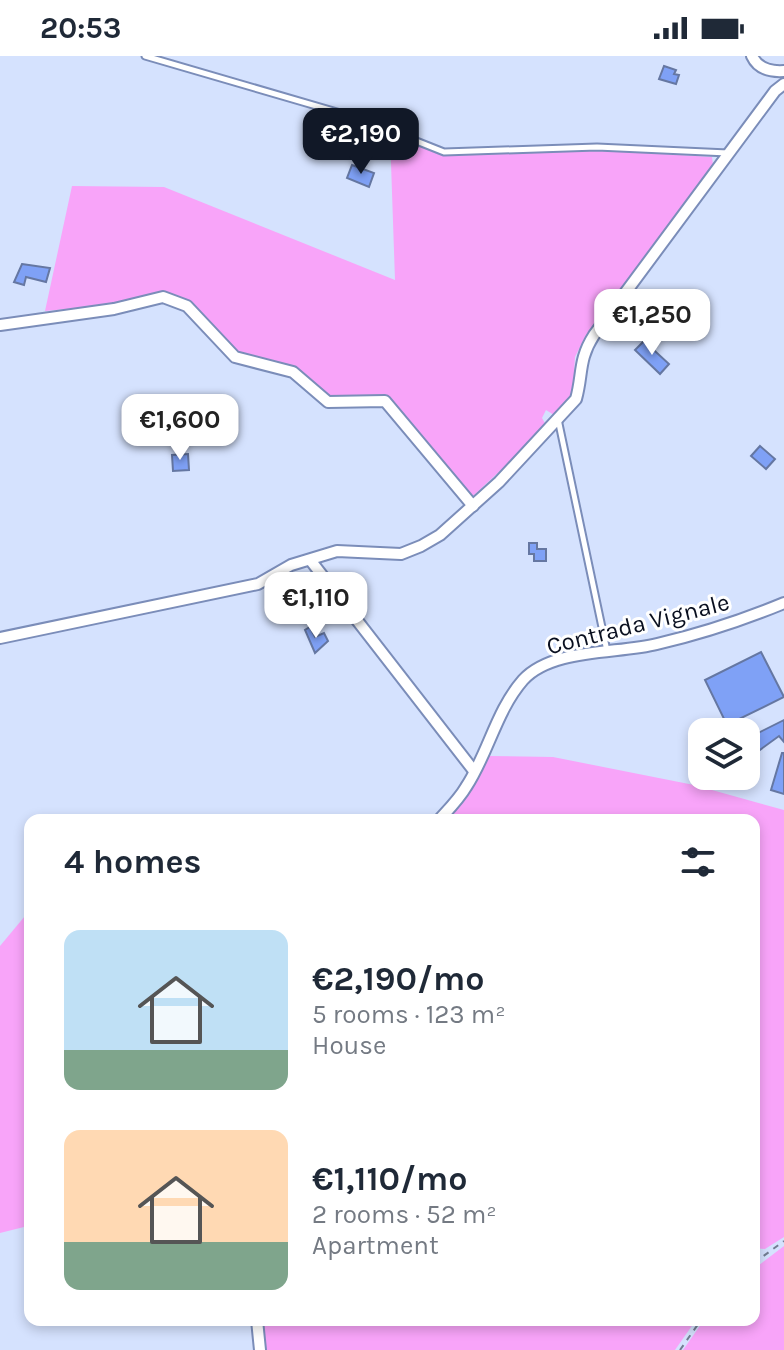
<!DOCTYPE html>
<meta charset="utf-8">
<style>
:root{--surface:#fff;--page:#f6f6f7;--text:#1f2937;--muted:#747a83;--accent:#111827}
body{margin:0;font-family:Karla,sans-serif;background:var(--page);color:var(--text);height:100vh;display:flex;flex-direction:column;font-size:30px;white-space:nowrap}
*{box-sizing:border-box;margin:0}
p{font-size:26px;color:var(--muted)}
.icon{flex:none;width:44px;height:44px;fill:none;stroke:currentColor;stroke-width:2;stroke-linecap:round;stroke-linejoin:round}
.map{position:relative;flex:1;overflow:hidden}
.sheet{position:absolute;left:24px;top:758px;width:736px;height:512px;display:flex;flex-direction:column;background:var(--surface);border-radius:16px;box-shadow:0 4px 12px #0003}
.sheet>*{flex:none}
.tools{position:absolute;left:688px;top:662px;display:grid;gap:16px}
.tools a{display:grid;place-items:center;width:72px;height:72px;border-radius:16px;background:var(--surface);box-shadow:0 4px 12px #0003;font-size:40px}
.price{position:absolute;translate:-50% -68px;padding:0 18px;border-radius:16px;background:#fff;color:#222;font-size:26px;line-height:52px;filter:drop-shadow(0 2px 4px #0008)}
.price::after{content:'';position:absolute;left:50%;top:48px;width:24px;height:18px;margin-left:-12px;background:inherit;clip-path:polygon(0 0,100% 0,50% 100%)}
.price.current{background:var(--accent);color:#fff}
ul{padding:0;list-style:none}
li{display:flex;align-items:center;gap:24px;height:200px;padding:0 40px}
li span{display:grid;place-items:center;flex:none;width:224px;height:160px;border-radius:16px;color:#555}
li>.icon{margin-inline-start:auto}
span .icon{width:96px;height:96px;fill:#fffc;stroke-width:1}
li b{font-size:34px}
h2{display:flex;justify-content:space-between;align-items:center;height:96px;padding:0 40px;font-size:34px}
.status{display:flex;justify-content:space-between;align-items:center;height:56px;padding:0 40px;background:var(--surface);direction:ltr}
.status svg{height:22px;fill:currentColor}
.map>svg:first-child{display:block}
.green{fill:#f8a4f9}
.building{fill:#7fa1f6;stroke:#6577a2;stroke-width:2}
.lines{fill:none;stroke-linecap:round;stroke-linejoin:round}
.service-casing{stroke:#7b8db9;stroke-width:9}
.minor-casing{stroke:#7b8db9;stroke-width:14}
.path{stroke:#727c92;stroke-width:2;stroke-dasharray:6 6;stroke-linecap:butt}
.service{stroke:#fff;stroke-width:5}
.minor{stroke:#fff;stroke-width:10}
.labels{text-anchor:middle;stroke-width:6;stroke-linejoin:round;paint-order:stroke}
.street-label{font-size:24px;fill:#090f1f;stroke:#fff}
</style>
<div class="status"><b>20:53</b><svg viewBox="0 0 49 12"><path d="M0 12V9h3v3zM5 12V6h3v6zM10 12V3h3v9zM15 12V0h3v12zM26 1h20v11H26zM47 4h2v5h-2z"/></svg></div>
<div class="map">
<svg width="784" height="1294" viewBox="0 0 784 1294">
<rect width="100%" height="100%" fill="#d5e2fe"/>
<!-- green -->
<g class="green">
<path d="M390,78L443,100L601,94L712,101L713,109L585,281L575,301L573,335L566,347L554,359L546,354L542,362L546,369L544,374L473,440L386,341L330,342L294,311L234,297L189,246L163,238L112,249L45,255L72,130L164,131L395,224Z"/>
<path d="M489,700L553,701L694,729L784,754V1181L765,1193L754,1192V764H447L472,732L484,702Z"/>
<path d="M30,854V1129L24,1171L0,1177V890Z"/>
<path d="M784,1190V1294H683L704,1264H754V1213Z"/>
<path d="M262,1264H696L675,1294H265Z"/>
</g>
<!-- building -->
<g class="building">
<path d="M664,10L676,14L674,18L679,19L676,28L659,23Z"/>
<path d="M352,109L374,117L369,131L347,122Z"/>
<path d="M22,208L50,212L46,226L26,221L24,229L14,226Z"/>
<path d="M644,285L669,308L660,318L635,294Z"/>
<path d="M760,390L775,403L766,413L751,400Z"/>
<path d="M188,398L189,414L173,415L172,399Z"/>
<path d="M529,487H537V493H546V505H534V498H529Z"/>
<path d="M310,571L315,581L324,577L328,585L315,597L305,574Z"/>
<path d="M761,596L784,641L727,669L705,624Z"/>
<path d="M784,664V686L779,680L746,704V683Z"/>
<path d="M782,697H784V738L771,734Z"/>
</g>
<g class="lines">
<defs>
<g id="service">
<path d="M145,0L361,63L444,96L597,91L728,97"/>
<path d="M558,363L607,595"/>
</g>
<g id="minor">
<path d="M752,0C758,13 770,16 784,15"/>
<path d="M0,269L114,253L163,241L187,250L235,301L293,316L328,346L385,345L473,450"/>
<path d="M311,505L474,715"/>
<path d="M0,582L258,528L291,509L337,495L401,498L421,490L440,479L499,426L576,343C583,318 578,304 594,279L775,35L784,28"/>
<path d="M439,764C448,754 459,743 466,731C488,698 496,655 523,624C552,592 618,598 657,588C700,578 743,564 784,547"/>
<path d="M257,1264L260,1294"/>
</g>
</defs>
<!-- service casing -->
<use href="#service" class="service-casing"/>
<!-- minor casing -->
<use href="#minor" class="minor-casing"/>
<!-- path -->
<g class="path">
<path d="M754,1207L784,1185"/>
<path d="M680,1294L701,1264"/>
</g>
<!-- service -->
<use href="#service" class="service"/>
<!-- minor -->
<use href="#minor" class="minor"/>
</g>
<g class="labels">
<!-- street labels -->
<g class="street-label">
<text transform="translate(638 568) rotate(-14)" y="8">Contrada Vignale</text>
</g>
</g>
</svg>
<div class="tools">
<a><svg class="icon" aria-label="layers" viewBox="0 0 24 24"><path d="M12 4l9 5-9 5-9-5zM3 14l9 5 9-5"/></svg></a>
</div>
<b class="price current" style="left:361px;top:120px">€2,190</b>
<b class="price" style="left:652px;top:301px">€1,250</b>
<b class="price" style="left:180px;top:406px">€1,600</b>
<b class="price" style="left:316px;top:584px">€1,110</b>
<section class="sheet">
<h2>4 homes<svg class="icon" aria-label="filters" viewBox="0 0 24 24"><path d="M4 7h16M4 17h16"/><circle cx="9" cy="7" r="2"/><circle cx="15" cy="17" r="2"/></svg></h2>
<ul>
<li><span style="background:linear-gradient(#bfe0f5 75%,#7fa58c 0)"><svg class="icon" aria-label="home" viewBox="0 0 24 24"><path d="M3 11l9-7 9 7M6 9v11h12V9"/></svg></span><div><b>€2,190/mo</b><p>5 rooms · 123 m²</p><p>House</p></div></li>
<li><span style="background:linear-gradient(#ffd9b3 70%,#7fa58c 0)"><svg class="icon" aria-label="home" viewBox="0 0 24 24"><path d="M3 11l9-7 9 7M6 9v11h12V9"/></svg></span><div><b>€1,110/mo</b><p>2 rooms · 52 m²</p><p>Apartment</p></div></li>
</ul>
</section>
</div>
